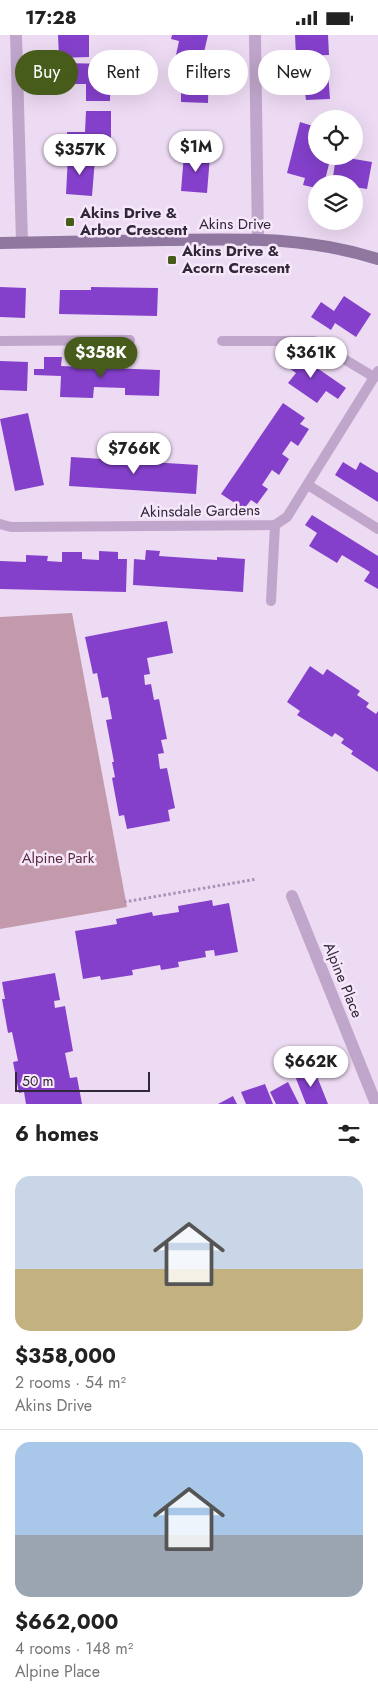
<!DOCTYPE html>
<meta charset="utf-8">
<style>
:root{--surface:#fff;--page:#f2f2f2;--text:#222;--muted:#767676;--line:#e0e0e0;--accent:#475b1b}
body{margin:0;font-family:Jost,sans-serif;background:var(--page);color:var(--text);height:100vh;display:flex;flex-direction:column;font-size:19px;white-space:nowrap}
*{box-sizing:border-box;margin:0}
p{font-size:16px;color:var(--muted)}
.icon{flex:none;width:28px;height:28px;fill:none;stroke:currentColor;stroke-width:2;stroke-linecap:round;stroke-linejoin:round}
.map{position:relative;height:1069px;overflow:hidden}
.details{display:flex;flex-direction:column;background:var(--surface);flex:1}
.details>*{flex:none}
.hud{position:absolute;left:15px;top:15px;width:349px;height:45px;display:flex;gap:10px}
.buttons{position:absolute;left:308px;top:75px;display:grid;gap:10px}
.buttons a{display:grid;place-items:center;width:55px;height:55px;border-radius:50%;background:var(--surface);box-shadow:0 5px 20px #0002;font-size:25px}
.scale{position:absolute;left:15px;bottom:12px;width:135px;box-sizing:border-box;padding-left:5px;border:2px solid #302737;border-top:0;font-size:14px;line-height:18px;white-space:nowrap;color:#302737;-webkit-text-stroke:4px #f6e7fa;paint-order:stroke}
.price{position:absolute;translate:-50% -42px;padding:0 11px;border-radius:18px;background:#fff;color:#222;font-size:16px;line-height:32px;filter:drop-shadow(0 1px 2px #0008)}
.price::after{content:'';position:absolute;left:50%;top:30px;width:15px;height:11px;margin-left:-8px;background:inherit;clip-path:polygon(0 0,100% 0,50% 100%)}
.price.current{background:var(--accent);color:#fff}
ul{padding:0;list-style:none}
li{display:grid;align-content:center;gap:10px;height:265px;padding:0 15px}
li+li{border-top:1px solid var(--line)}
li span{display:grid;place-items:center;height:155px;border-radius:15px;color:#555}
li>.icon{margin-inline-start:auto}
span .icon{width:90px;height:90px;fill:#fffc;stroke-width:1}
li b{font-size:21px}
h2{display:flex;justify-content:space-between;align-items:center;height:60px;padding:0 15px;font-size:21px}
.tag{padding:0 18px;border-radius:22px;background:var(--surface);box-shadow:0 5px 20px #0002;font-size:18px;line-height:45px}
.tag.current{background:var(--accent);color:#fff}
.status{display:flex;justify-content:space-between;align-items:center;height:35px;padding:0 25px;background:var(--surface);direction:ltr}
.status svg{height:14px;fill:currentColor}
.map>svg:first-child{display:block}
.green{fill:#c39aab}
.building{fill:#8440cb}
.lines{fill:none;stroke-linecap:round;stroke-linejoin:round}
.path{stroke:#ab90b7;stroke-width:3;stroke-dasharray:2.5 2.5;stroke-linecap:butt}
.lane{stroke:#c0a6cb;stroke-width:10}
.street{stroke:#c0a6cb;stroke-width:12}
.secondary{stroke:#90779f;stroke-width:12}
.poi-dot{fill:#475b1b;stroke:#f6e7fa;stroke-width:2}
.labels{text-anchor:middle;stroke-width:5;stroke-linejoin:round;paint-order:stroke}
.poi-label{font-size:15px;font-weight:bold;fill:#302737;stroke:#f6e7fa;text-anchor:start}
.street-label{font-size:15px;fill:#302737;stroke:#f6e7fa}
.park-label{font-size:15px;fill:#572a3b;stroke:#f6e7fa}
</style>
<div class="status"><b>17:28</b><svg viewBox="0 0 49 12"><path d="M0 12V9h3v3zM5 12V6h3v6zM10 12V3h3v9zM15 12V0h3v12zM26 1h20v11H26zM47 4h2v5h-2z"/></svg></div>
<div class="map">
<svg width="378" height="1069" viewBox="0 0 378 1069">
<rect width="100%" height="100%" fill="#eddbf3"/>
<!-- green -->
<path class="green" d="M72,578L127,872L0,894V582Z"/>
<!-- building -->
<g class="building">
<path d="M58,0H89V22L59,23Z"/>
<path d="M172,0H208L202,26L176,20L179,6L171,4Z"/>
<path d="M295,0H328L329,20L296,21Z"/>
<path d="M64,28L111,29L110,66H86V49H64Z"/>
<path d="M174,29L209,30L208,68L181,67V53L174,52Z"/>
<path d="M328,37L330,64L306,65L305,58L293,59L292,39Z"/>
<path d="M86,76H111V115L67,114V97H85Z"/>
<path d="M300,87L316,92L311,116L316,117V121H331L324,149H316V153L303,150L305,143L287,138Z"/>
<path d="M184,119L210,121L207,158L181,156Z"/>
<path d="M336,121L372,127L367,154L354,152V149H332Z"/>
<path d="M68,122L95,124L92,161L66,159Z"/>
<path d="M0,252L26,253L25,283L0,282Z"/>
<path d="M91,252L158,253L157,281L59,279L60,255H91Z"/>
<path d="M344,261L371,279L356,302L335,288L331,295L311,282L321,267L334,276Z"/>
<path d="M291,315L346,353L338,364L326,356L317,368L288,348L296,338L282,328Z"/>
<path d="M44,322H62L61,331L160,335L159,361L125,360V353L94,352L93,363L60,362L61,341L34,340V334H44Z"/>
<path d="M0,326L28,327L27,356L0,355Z"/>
<path d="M283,368L305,383L300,389L309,394L298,411L291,406L282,419L289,424L279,440L272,435L262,450L268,454L257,469L251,465L244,474L221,459Z"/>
<path d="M28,378L44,450L15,456L0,384Z"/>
<path d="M71,422L198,430L196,459L69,451Z"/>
<path d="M343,427L356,435L360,427L378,438V467L335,440Z"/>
<path d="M312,480L378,521V554L364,546L370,537L342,520L337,528L309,511L317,498L305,490Z"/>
<path d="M146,515L160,516L159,521L217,525V522L245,524L243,557L133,550L134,524L145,525Z"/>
<path d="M99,516L118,517V524H127L126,557L0,554V526L26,527V520L48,521L47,526L62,527V517H82V524L99,525Z"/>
<path d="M167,586L173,618L147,623L150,639L144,640L145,650L151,649L154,665L159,664L167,704L161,705L164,718L158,719L160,734L167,733L175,773L168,775L170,786L127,794L124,780L119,781L112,743L115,742L112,727H114L106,685L112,684L108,662L102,663L97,638L93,639L85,602Z"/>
<path d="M310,631L323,640L327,634L360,656L357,660L369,668L366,672L376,679L378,676V737L351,719L353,716L341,708L344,704L335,698L332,702L297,680L300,676L287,667Z"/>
<path d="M212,865L213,871L229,868L238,917L215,921L214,915L205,916L206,922L178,927L179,932L161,935L160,930L132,935L133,940L101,945L100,941L83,944L75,896L117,889L116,884L152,877L153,881L179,877L178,871Z"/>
<path d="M55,938L60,965L54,966L55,973L65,971L73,1016L65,1018L70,1043L77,1042L82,1069H26L24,1057L19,1058L13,1027L18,1026L12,997L8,998L2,964H5L2,947Z"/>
<path d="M314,1034L328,1069H306L295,1041Z"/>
<path d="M288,1047L299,1069H276L270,1057Z"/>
<path d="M265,1049L273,1069H246L241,1057Z"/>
<path d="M233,1061L237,1069H218Z"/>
</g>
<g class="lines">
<!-- path -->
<path class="path" d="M124,867L257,844"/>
<!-- lane -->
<g class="lane">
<path d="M0,306L130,305"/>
<path d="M222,306H314L374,342"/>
<path d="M308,450L378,494"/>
<path d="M0,489L11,492L275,490L287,482L378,336"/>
<path d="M271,566L275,490"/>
</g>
<!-- street -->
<g class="street">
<path d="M16,0L22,207"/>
<path d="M255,0L258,204"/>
<path d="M292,861L376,1069"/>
</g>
<!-- secondary -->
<path class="secondary" d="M0,208C56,207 112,206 167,205C243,204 304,201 378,224"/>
</g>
<!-- markers -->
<g class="poi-dot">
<rect x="65" y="182" width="10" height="10" rx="2.5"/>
<rect x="167" y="220" width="10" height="10" rx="2.5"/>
</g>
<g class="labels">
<!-- poi labels -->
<g class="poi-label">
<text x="80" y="183">Akins Drive &amp;<tspan x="80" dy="17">Arbor Crescent</tspan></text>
<text x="182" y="221">Akins Drive &amp;<tspan x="182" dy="17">Acorn Crescent</tspan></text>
</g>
<!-- street labels -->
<g class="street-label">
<text x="235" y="194">Akins Drive</text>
<text transform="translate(200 476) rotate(-1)" y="5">Akinsdale Gardens</text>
<text transform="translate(343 945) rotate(68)" y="5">Alpine Place</text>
</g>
<!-- park labels -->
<g class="park-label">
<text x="58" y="828">Alpine Park</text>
</g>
</g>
</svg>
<div class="buttons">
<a><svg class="icon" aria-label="locate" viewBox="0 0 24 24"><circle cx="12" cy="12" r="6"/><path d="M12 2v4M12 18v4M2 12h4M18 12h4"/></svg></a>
<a><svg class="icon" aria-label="layers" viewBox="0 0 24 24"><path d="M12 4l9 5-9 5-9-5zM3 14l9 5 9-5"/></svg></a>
</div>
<div class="scale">50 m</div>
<b class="price" style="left:196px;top:138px">$1M</b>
<b class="price" style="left:80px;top:141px">$357K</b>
<b class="price current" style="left:101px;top:344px">$358K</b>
<b class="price" style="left:311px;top:344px">$361K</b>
<b class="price" style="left:134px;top:440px">$766K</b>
<b class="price" style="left:311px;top:1053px">$662K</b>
<div class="hud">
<a class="tag current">Buy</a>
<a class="tag">Rent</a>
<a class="tag">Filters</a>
<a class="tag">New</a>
</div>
</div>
<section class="details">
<h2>6 homes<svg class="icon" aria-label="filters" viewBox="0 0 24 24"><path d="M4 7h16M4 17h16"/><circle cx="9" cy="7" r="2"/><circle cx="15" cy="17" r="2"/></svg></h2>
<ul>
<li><span style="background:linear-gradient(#c9d6e8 60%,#c2b280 0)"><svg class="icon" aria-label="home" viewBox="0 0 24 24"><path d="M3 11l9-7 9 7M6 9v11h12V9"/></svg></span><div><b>$358,000</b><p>2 rooms · 54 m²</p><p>Akins Drive</p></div></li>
<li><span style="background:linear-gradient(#a9c7e8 60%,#9aa5b1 0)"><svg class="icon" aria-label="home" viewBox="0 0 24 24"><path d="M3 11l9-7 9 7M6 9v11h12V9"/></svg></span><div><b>$662,000</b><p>4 rooms · 148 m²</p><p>Alpine Place</p></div></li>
</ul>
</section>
